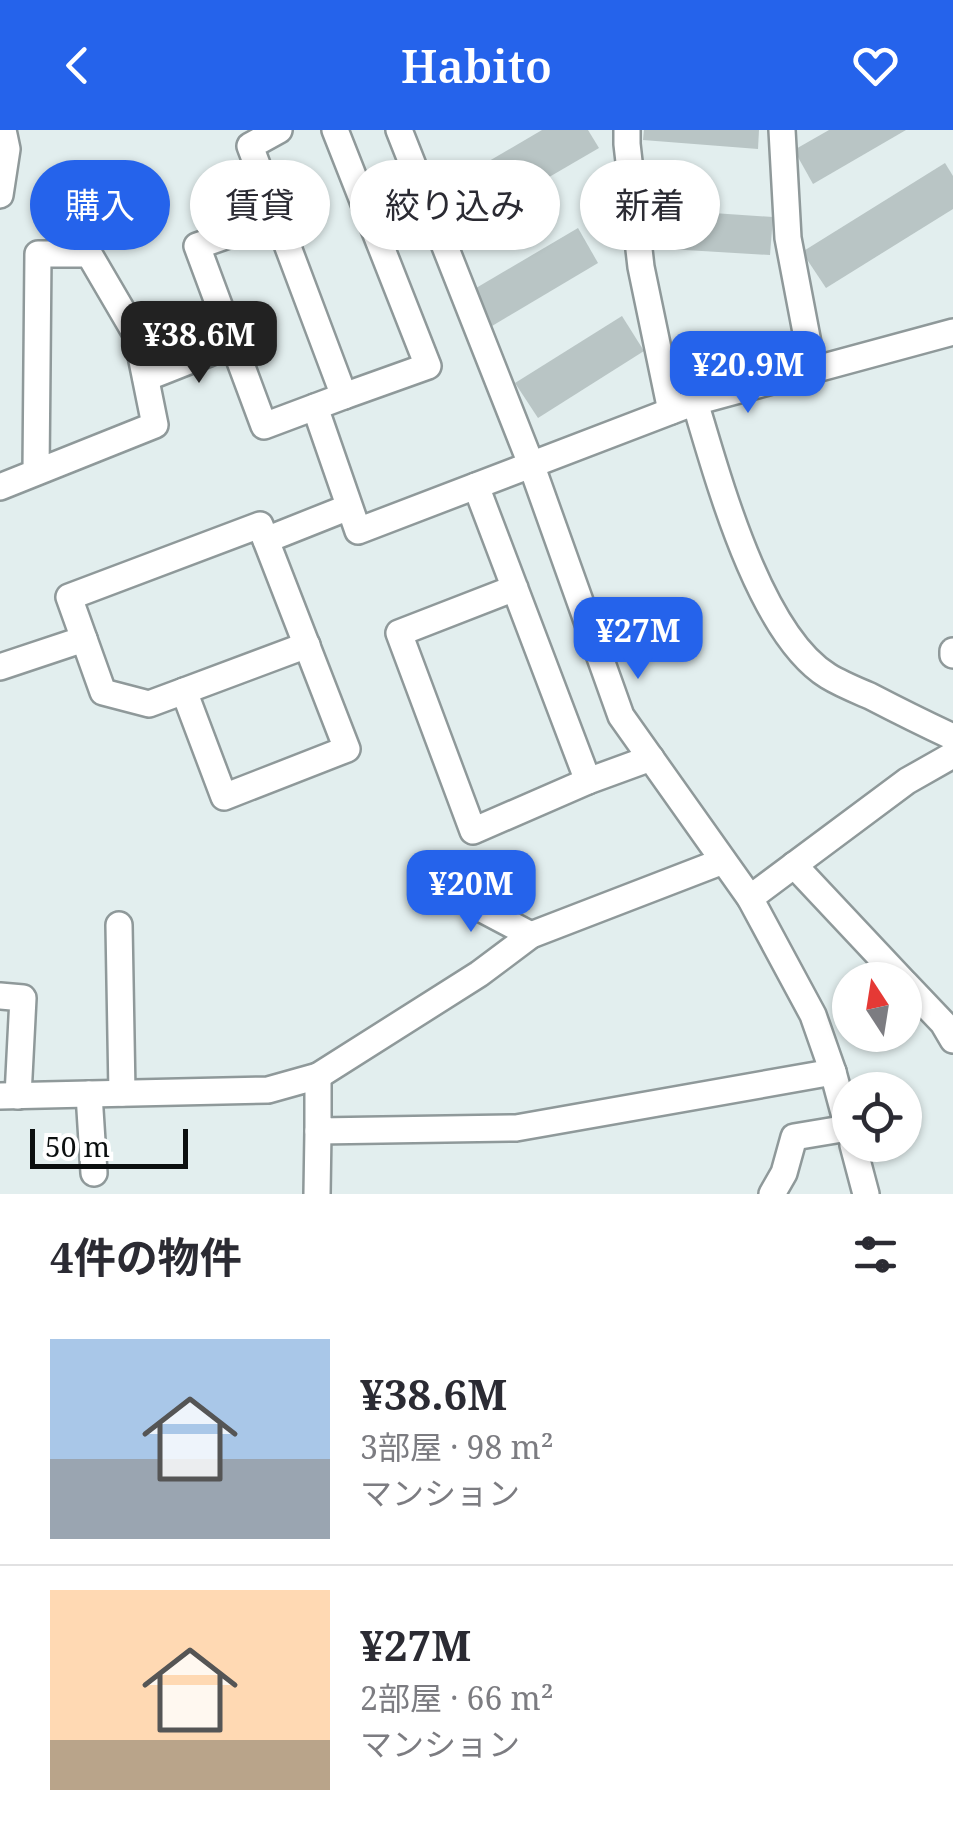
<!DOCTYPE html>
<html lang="ja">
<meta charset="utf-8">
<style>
:root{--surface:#fff;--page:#f2f2f3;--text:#2b2b33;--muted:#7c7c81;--line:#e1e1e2;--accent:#2563eb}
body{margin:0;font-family:"Noto Serif","Noto Sans JP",serif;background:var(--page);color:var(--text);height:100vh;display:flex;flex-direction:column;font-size:38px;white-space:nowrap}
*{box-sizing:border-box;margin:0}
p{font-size:32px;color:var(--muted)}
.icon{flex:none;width:55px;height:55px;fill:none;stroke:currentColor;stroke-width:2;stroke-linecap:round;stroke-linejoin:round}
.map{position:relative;height:1064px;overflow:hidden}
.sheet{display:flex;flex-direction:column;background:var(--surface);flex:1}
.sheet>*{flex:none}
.hud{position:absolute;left:30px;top:30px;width:895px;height:90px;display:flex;gap:20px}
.needle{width:65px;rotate:348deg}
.controls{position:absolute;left:832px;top:832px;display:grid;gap:20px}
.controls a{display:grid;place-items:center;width:90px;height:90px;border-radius:50%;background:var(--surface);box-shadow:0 2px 8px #0004;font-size:50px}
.scale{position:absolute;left:30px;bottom:25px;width:158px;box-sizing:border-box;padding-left:10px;border:5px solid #0b0f0f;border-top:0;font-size:28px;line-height:35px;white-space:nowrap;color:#0b0f0f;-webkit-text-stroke:8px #fff;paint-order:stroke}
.price{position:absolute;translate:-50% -85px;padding:0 22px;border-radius:20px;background:var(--accent);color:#fff;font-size:32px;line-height:65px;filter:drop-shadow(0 2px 5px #0008)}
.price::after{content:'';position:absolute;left:50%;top:60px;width:30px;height:22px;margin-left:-15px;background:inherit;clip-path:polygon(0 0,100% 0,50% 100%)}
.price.active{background:#222;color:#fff}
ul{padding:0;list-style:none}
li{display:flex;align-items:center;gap:30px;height:250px;padding:0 50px}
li+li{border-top:2px solid var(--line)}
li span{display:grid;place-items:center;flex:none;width:280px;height:200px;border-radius:0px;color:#555}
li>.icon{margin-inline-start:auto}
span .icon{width:120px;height:120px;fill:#fffc;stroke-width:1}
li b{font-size:42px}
h2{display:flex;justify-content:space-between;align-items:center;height:120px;padding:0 50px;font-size:42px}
.chip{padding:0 35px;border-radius:45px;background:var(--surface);box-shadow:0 2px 8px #0004;font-size:35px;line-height:90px}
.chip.active{background:var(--accent);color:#fff}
header{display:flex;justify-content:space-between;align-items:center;height:130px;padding:0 50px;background:var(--accent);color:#fff;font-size:45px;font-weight:600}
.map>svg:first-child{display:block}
.building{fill:#b9c5c5}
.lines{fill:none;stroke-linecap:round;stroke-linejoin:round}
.minor-casing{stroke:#8f999a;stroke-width:30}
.minor{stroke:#fff;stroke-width:25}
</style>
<header><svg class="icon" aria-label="back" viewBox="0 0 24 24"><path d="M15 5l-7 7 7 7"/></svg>Habito<svg class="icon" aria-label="heart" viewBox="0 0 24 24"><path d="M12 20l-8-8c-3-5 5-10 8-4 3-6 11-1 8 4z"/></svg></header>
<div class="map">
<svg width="953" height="1064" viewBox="0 0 953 1064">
<rect width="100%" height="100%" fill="#e2eeee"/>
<!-- building -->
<g class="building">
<path d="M542,0H588L599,18L458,100L436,62Z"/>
<path d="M644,0H759L758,19L643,10Z"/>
<path d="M829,0H906L813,54L794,20Z"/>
<path d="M945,33L953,46V79L826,158L802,122Z"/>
<path d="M655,79L773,87L770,125L652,118Z"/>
<path d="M578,98L598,133L492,196L471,161Z"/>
<path d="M622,186L644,221L538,288L515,253Z"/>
</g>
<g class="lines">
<defs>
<g id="minor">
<path d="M335,0L428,236L344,266"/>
<path d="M399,0L531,334L621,586L750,768L813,885L833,942L850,1005"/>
<path d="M627,0V14L641,137L671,281"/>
<path d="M782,0L788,108L813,239"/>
<path d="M0,65L7,19L3,0"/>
<path d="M277,88L197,116L264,296L344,266L250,16L279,0"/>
<path d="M146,248L232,214"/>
<path d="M695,272C718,348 759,503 828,546C841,554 856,560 870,566C897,580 925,594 953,607"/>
<path d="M315,277L358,401L695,272L953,202"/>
<path d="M476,356L588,651L473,701L399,503L515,458"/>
<path d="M0,357L155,295L137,206L89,124H38L36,342"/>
<path d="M260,395L347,619L224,667L184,561L149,574L103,562L69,467Z"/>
<path d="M266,410L349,377"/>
<path d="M953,521V525"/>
<path d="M0,537L84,509"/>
<path d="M184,561L307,515"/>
<path d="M588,651L651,628"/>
<path d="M794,735L902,850"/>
<path d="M438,756L531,805"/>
<path d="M750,768L907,651L953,625"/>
<path d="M119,795L122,963"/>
<path d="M905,853L943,893L953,910"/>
<path d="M0,866L23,868L18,966"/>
<path d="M318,946L479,844L531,805L723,731"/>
<path d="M89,964L94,1043"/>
<path d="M0,966L268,960L318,946V1001L516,998L833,942"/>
<path d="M853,1015L866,1064"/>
<path d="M317,1064L318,1001"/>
<path d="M772,1064L784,1043L794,1007L848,998"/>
</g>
</defs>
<!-- minor casing -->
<use href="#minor" class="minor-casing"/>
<!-- minor -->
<use href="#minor" class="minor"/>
</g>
</svg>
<div class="controls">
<a><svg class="needle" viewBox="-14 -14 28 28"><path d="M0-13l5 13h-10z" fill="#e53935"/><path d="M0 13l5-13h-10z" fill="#7c7c81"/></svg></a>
<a><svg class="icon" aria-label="locate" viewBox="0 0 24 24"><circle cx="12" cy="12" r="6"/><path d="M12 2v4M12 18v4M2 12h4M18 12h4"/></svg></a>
</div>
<div class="scale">50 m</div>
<b class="price active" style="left:199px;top:256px">¥38.6M</b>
<b class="price" style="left:748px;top:286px">¥20.9M</b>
<b class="price" style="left:638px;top:552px">¥27M</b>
<b class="price" style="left:471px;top:805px">¥20M</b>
<div class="hud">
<a class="chip active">購入</a>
<a class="chip">賃貸</a>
<a class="chip">絞り込み</a>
<a class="chip">新着</a>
</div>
</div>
<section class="sheet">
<h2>4件の物件<svg class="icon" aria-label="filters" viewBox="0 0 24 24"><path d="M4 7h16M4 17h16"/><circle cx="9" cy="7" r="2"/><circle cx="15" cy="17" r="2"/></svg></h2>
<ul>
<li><span style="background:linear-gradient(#a9c7e8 60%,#9aa5b1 0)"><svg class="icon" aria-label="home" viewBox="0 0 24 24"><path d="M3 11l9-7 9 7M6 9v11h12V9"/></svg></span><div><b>¥38.6M</b><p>3部屋 · 98 m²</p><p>マンション</p></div></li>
<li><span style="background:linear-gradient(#ffd9b3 75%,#b9a48a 0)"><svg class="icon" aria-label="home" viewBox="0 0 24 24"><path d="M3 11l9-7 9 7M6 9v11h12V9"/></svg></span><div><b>¥27M</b><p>2部屋 · 66 m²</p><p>マンション</p></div></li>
</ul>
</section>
